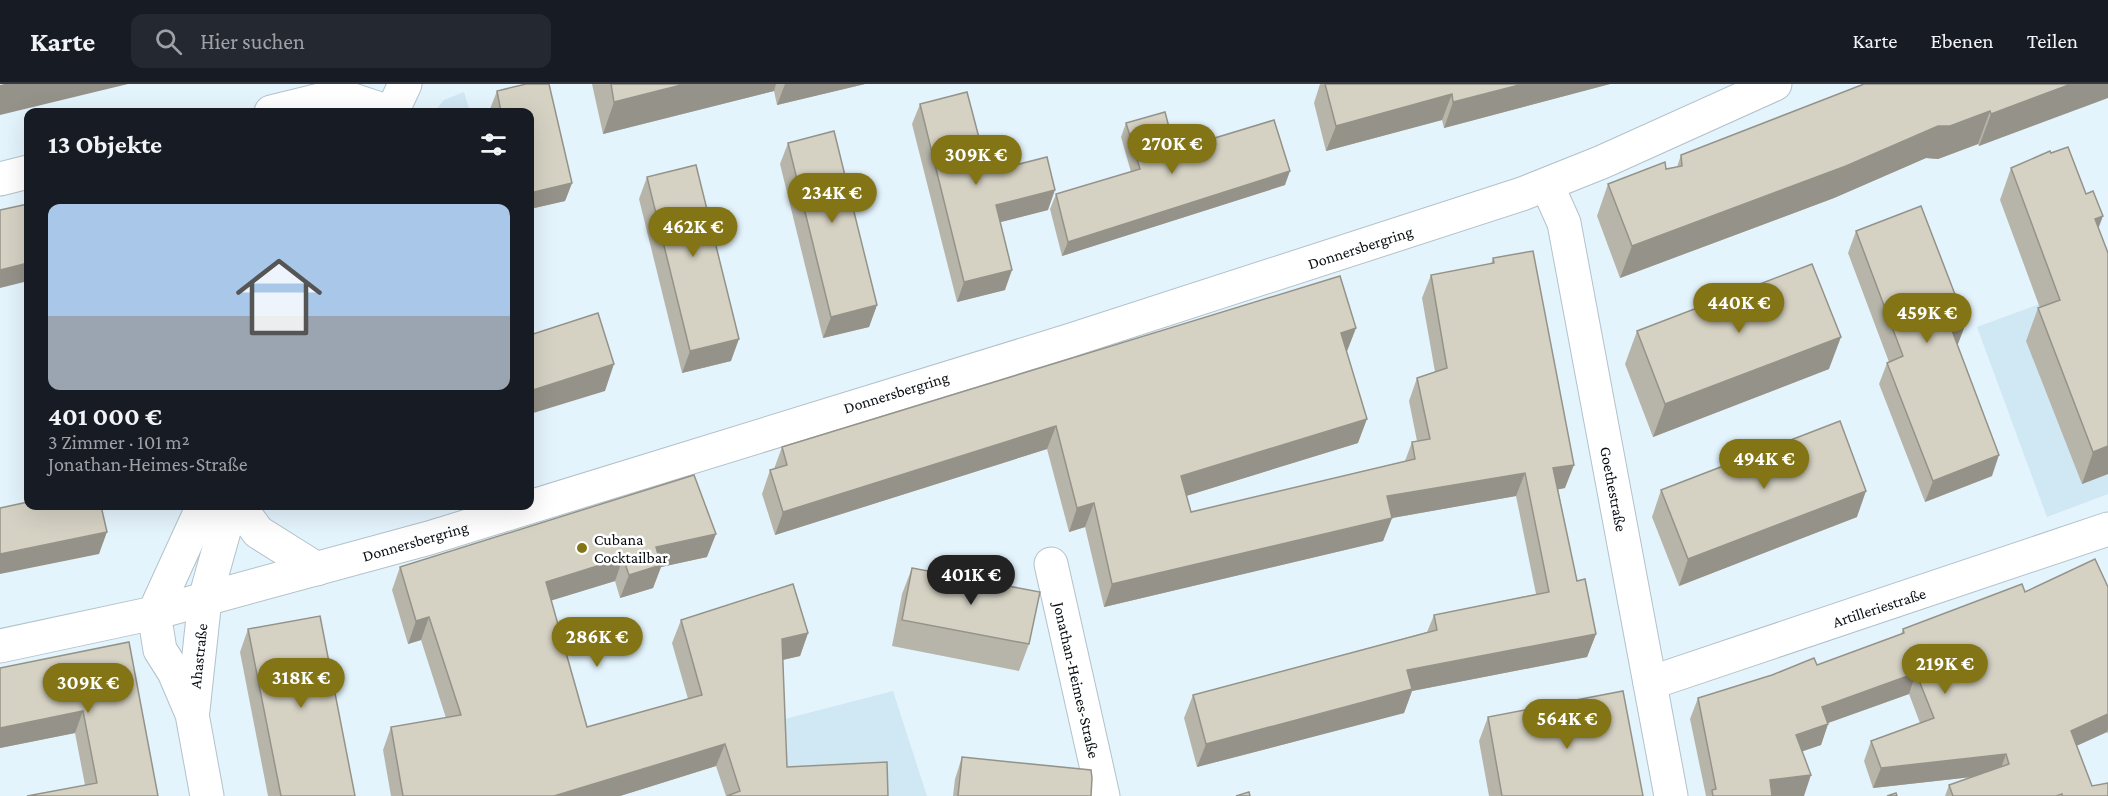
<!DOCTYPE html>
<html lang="de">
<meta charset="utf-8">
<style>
:root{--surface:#171b24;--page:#242831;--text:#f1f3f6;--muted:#9ea1a6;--line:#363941;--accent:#837416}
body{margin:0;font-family:"Crimson Pro",serif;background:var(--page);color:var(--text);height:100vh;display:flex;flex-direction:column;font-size:22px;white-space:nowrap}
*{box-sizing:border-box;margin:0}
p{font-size:20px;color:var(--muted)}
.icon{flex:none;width:33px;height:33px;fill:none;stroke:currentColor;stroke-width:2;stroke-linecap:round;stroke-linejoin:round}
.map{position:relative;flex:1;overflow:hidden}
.side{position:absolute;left:24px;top:24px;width:510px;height:402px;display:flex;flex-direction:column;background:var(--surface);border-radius:12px;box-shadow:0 6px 24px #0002}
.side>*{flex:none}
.price{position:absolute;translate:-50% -51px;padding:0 14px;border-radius:21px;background:var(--accent);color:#fff;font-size:20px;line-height:39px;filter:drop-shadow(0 2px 3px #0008)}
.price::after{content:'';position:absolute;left:50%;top:36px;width:18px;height:14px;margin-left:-9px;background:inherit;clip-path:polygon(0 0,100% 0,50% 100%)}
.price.on{background:#222;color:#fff}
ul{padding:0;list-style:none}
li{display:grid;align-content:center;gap:12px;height:318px;padding:0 24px}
li span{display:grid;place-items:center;height:186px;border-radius:12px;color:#555}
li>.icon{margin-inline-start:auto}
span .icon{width:108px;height:108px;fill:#fffc;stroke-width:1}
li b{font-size:26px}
h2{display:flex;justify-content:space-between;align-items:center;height:72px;padding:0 24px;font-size:26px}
header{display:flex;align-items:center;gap:36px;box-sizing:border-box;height:84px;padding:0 30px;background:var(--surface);border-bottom:2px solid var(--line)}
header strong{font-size:28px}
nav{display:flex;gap:33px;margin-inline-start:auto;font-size:21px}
.search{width:420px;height:54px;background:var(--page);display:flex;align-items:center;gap:15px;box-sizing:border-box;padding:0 21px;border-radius:12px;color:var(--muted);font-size:22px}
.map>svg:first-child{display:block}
.built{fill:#d0e7f4}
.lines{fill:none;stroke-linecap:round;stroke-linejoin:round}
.minor-casing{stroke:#b3c1ca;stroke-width:35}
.major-casing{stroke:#b3c1ca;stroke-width:35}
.minor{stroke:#fff;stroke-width:33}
.major{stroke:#fff;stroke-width:33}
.wall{fill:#b7b5a9}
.shaded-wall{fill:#959389}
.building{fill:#d5d2c4;stroke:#959389;stroke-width:1.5}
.poi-dot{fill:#837416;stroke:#fff;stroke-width:2}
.labels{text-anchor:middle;stroke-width:5;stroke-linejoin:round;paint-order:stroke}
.street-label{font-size:16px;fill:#080d10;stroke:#fff}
.poi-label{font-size:16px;fill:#080d10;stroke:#fff;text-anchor:start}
</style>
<header>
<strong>Karte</strong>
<div class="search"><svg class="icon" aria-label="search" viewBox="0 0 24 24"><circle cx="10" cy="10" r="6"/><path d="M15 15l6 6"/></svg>Hier suchen</div>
<nav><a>Karte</a><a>Ebenen</a><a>Teilen</a></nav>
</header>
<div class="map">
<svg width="2108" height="712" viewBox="0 0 2108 712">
<rect width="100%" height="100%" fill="#e4f4fd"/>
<!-- built -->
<g class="built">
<path d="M464,8L470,28H434L444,16Z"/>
<path d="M2108,195V410L2047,433L1977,243Z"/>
<path d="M893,607L927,712H781L777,637Z"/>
</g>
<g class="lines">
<defs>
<g id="minor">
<path d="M271,28L328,14H347L389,28"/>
<path d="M0,95L28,88"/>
<path d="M1547,101L1564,139L1671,712"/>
<path d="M1051,480L1103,712"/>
<path d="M154,529L160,566L174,588L192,630L207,712"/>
<path d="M1650,599L2108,445"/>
<path d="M193,626L205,515"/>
</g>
<g id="major">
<path d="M392,28L405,0"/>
<path d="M239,422L258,448L317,485"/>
<path d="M205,515L231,422"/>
<path d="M154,529L203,422"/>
<path d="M0,562L154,529L429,454L1068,257L1522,110L1602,78L1775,0"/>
</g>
</defs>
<!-- minor casing -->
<use href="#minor" class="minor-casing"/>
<!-- major casing -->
<use href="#major" class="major-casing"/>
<!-- minor -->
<use href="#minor" class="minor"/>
<!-- major -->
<use href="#major" class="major"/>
</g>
<!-- wall -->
<g class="wall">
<path d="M526,0H549L572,99L565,117L530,125V28H491L490,25L497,7Z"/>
<path d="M592,0H865L777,21L774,7L603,50Z"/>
<path d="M1320,0H1610L1444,44L1442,36L1326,67L1314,19Z"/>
<path d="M2108,0L1979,62L1978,60L1938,75L1926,74L1834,114L1620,194L1597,132L1608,100L1677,83L1681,71Z"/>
<path d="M920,20L988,88L1048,126L1000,138L1005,206L957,218L912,40Z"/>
<path d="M1126,39L1175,66L1285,101L1062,172L1050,125L1056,110L1131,88L1121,53Z"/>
<path d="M788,59L877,221L869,243L823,254L780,80Z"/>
<path d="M2011,84L2098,143L2108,390L2082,400L2026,257L2038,224H2040L2000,116Z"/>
<path d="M647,93L731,277L682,289L639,115Z"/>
<path d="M1856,147L1958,260L1957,261L1992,392L1925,418L1879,300L1887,279L1889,278L1848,169Z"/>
<path d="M1493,174L1565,404L1558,405L1577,497L1596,550L1587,573L1412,607L1404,629L1197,683L1184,634L1193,611L1427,548L1434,531L1536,510L1516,412L1392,434L1383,457L1104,523L1085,443L1069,448L1047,365L775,451L762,410L770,386L774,385L782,363L1356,244L1347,267L1346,268L1358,359L1186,412L1191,428L1405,377L1412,358L1417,357L1409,317L1417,294L1435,288L1422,214L1431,191L1491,180Z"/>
<path d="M1637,247L1829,285L1653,353L1625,280Z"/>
<path d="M694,391L707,473L661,483L653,504L620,514L615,497L551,516L587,643L688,615L672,559L681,536L808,549L800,572L783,576L787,683L888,712H726L716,682L620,712H391L383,666L391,643L446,634L421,556L408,560L392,506L400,483Z"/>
<path d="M1661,406L1857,433L1679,502L1652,433Z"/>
<path d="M912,484L1029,560L1019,587L892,562L902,510Z"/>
<path d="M2108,503V650L2107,648L2076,662L2092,702L2108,712H1945L1949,701L1971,693L1873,704L1864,677L1871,657L1920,639L1909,610L1828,639V640L1821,661L1802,667L1804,712H1706L1690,635L1698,614L1817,581L1901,550L1903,545L2025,508Z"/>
<path d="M248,545L355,712H268L240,568Z"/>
<path d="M129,558L158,712L85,701L75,649L0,664V584Z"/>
<path d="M1488,633L1643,712H1489L1479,657Z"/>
<path d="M962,673L1091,712H953L955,695Z"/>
</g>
<!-- shaded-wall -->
<g class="shaded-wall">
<path d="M4,0H128L0,31V1Z"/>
<path d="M685,0H776L774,7L603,50L614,18Z"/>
<path d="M785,0H865L777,21Z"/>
<path d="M1523,0H1610L1444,44L1453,18Z"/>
<path d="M2071,0H2108V14L1979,62L1991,30Z"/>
<path d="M1452,10L1442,36L1326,67L1336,42Z"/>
<path d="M1990,27L1978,60L1938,75L1926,74L1834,114L1620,194L1632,162L1938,42Z"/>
<path d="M1290,87L1285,101L1062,172L1068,158Z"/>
<path d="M572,99L565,117L530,125V109Z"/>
<path d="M1055,106L1048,126L989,141L996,121Z"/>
<path d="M2103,132L2091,164L2095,135Z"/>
<path d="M28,179V197L0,204V186Z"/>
<path d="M1012,186L1005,206L957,218L964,198Z"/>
<path d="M877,221L869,243L823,254L831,233Z"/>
<path d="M1966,239L1958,260L1943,266L1951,244Z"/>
<path d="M1356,244L1347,267L1332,272L1341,249Z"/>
<path d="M1841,253L1829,285L1653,353L1665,320Z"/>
<path d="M739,255L731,277L682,289L690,267Z"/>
<path d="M614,280L605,307L530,330V307Z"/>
<path d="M1367,335L1358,359L1173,416L1181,392Z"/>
<path d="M1056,342L1047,365L775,451L783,428Z"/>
<path d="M2108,362V390L2082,400L2093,368Z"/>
<path d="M1999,371L1992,392L1925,418L1933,397Z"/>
<path d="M1574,381L1565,404L1545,408L1553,384Z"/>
<path d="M1525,389L1516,412L1392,434L1383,457L1104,523L1112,500L1387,412Z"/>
<path d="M1866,407L1857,433L1679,502L1688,475Z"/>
<path d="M1094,419L1085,443L1069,448L1077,424Z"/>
<path d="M107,448L99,470L0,490V470Z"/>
<path d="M716,450L707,473L661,483L653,504L620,514L629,491L656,463Z"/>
<path d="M623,474L615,497L537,521L546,498Z"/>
<path d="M429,533L421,556L408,560L416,537Z"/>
<path d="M808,549L800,572L773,578L782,555Z"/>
<path d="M1596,550L1587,573L1412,607L1404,629L1197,683L1206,660L1407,586Z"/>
<path d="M1916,589L1909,610L1814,644L1822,623Z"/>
<path d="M83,627L75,649L0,664V644Z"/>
<path d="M2108,630V645L2107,648L2063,668L2071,647Z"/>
<path d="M1828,640L1821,661L1789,672L1796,651Z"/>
<path d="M725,660L716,682L620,712H554Z"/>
<path d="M2006,670L1999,690L1873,704L1881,684Z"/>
<path d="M1811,691L1804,712H1764L1770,696Z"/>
</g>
<!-- building -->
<g class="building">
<path d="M526,0H549L572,99L530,109V28H501L497,7Z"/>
<path d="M611,0H685L614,18Z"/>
<path d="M1325,0H1523L1453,18L1452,10L1336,42Z"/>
<path d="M1864,0H2071L1991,30L1990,27L1950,42H1938L1846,82L1632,162L1608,100L1665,78L1666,85L1682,82L1681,71Z"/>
<path d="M967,8L988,88L1047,73L1055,106L996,121L1012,186L964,198L920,20Z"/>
<path d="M1165,28L1175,66L1274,36L1290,87L1068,158L1056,110L1140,85L1126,39Z"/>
<path d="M834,47L877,221L831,233L788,59Z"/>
<path d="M2068,63L2086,110L2093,107L2103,132L2095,135L2108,169V362L2093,368L2038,224L2060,216L2011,84L2050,67L2051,69Z"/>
<path d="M696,81L739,255L690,267L647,93Z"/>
<path d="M28,120V179L0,186V126Z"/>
<path d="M1921,122L1966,239L1951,244L1999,371L1933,397L1887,279L1903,272L1856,147Z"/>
<path d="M1533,167L1574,381L1553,384L1577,497L1585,495L1596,550L1407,586L1412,605L1206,660L1193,611L1437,546L1434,531L1549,508L1525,389L1387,412L1392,434L1112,500L1094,419L1077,424L1056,342L783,428L770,386L787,381L782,363L1340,192L1356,244L1341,249L1367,335L1181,392L1191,428L1415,375L1412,358L1430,355L1417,294L1447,284L1431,191L1494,179L1493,174Z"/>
<path d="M1812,180L1841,253L1665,320L1637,247Z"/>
<path d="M598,229L614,280L530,307V251Z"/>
<path d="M1840,337L1866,407L1688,475L1661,406Z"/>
<path d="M694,391L716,450L656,463L661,481L629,491L623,474L546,498L587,643L702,611L681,536L793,500L808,549L782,555L787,683L887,678L888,712H727L740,707L725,660L554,712H403L391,643L461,631L429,533L416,537L400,483Z"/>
<path d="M28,418V422H101L107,448L0,470V424Z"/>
<path d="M2095,475L2108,503V630L2071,647L2092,702L2108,699V712H2062V710L2056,712H1953L1949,701L2009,680L2006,670L1881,684L1871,657L1934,634L1916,589L1822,623L1828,640L1796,651L1811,691L1770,696L1772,712H1713L1712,706L1716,705L1698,614L1772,591L1814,574L1817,581L1904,549L1903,545L2022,500L2025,508Z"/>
<path d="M912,484L1040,508L1029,560L902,536Z"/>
<path d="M320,532L355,712H281L248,545Z"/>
<path d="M129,558L158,712H27L97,699L83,627L0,644V584Z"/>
<path d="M1623,607L1643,712H1502L1488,633Z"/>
<path d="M962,673L1091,686L1092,694L1091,712H958Z"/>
<path d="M1249,708L1250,712H1236Z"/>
<path d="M1896,709L1897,712H1887Z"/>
</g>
<!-- markers -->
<circle class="poi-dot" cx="582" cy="464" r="6"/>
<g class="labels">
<!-- street labels -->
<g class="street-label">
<text transform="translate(1360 163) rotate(-18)" y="6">Donnersbergring</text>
<text transform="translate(896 308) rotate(-17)" y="6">Donnersbergring</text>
<text transform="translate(1614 405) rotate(79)" y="6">Goethestraße</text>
<text transform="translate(415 457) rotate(-16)" y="6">Donnersbergring</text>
<text transform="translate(1879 523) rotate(-18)" y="6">Artilleriestraße</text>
<text transform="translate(198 572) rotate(-84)" y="6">Ahastraße</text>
<text transform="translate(1077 596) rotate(77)" y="6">Jonathan-Heimes-Straße</text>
</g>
<!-- poi labels -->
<g class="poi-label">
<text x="594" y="461">Cubana<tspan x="594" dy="18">Cocktailbar</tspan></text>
</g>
</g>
</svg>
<b class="price" style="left:1172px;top:91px">270K €</b>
<b class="price" style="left:976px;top:102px">309K €</b>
<b class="price" style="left:832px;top:140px">234K €</b>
<b class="price" style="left:693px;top:174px">462K €</b>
<b class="price" style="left:1739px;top:250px">440K €</b>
<b class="price" style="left:1927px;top:260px">459K €</b>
<b class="price" style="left:1764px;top:406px">494K €</b>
<b class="price on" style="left:971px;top:522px">401K €</b>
<b class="price" style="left:597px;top:584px">286K €</b>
<b class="price" style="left:1945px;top:611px">219K €</b>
<b class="price" style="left:301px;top:625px">318K €</b>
<b class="price" style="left:88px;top:630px">309K €</b>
<b class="price" style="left:1567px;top:666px">564K €</b>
<section class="side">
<h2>13 Objekte<svg class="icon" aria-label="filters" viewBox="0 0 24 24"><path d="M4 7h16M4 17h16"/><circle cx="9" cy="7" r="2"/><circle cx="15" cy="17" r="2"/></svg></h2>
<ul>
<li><span style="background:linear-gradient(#a9c7e8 60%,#9aa5b1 0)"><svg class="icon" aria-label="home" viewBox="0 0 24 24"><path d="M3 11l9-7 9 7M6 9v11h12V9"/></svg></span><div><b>401 000 €</b><p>3 Zimmer · 101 m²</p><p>Jonathan-Heimes-Straße</p></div></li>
</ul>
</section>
</div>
